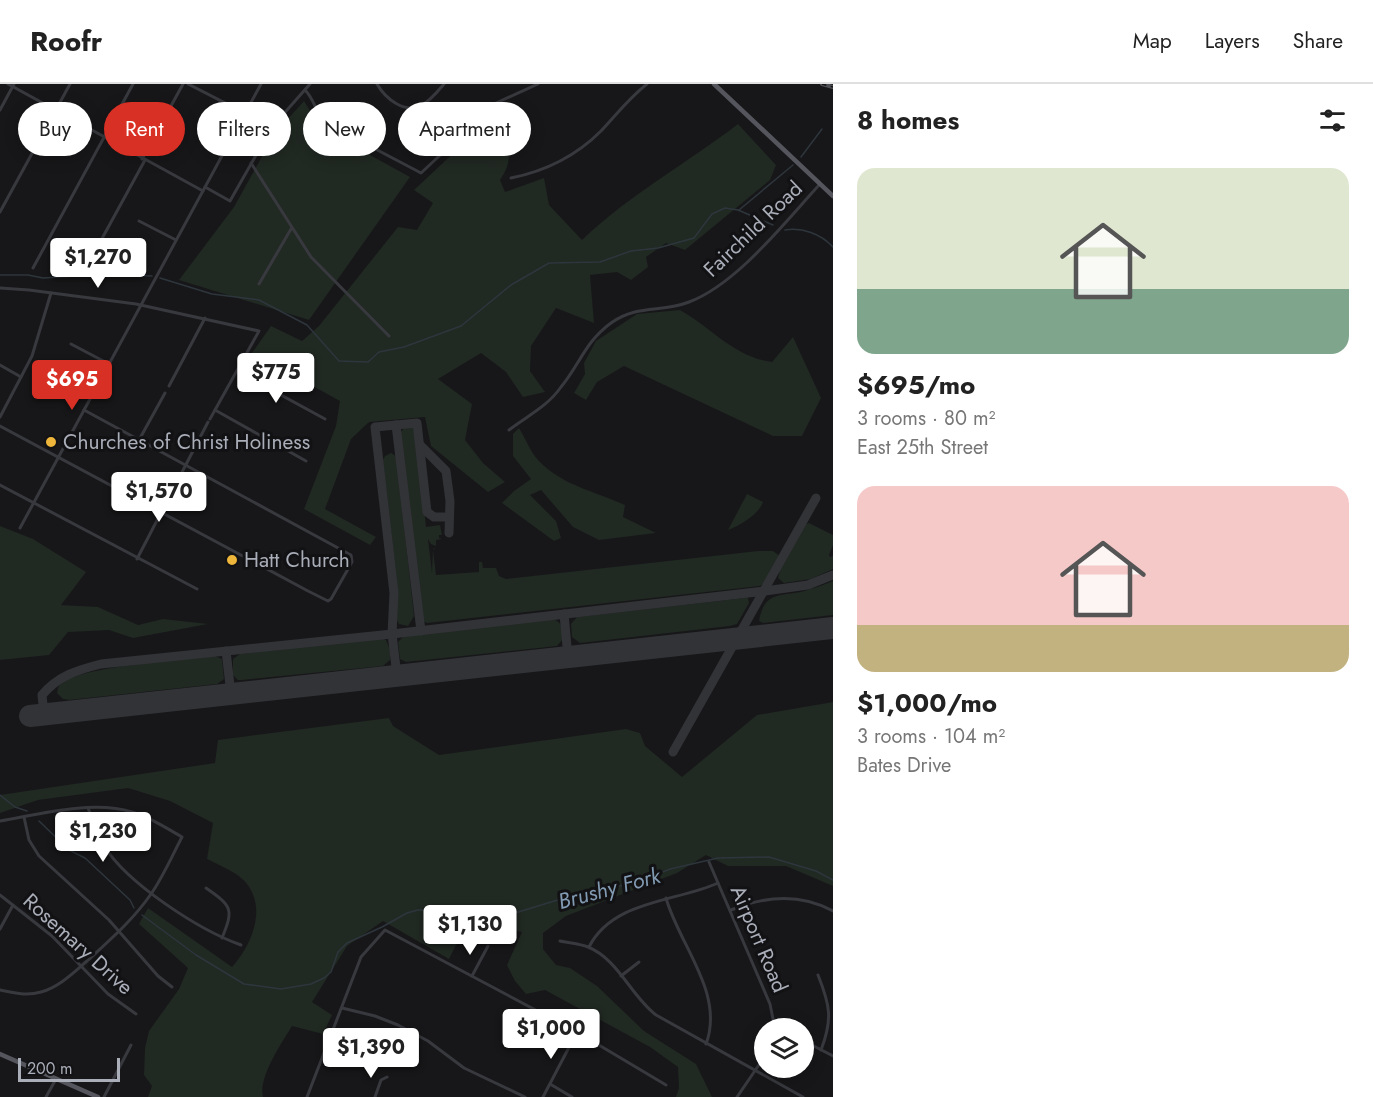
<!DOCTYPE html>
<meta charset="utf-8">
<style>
:root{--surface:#fff;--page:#f2f2f2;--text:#222;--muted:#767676;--line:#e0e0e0;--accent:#d93025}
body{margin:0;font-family:Jost,sans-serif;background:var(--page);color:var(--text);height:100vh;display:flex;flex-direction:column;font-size:22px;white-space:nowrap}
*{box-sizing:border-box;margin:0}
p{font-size:20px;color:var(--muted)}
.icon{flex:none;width:33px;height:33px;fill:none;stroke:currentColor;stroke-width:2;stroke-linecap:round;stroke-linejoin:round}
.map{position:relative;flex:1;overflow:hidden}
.details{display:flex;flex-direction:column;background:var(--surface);width:540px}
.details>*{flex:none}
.top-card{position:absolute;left:18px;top:18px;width:570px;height:54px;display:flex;gap:12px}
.buttons{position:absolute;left:754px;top:934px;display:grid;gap:12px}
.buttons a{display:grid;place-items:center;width:60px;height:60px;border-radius:50%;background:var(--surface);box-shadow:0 3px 15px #0003;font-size:30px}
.scale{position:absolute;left:18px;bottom:15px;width:102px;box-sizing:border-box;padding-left:6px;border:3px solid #aaaeb9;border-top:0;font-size:16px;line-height:21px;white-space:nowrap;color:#aaaeb9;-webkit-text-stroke:4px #121214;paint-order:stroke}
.price{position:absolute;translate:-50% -51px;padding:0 14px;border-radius:6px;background:#fff;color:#222;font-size:20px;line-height:39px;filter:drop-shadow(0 2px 3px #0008)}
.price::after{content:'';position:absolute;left:50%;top:36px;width:18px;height:14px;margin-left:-9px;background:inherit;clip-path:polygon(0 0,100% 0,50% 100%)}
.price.active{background:var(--accent);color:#fff}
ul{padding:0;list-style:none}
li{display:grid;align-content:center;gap:12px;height:318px;padding:0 24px}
li span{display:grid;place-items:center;height:186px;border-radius:18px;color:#555}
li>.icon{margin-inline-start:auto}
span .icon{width:108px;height:108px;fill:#fffc;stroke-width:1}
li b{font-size:26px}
h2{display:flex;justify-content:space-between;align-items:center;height:72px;padding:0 24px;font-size:26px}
.pill{padding:0 21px;border-radius:27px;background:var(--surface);box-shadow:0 3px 15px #0003;font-size:21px;line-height:54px}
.pill.active{background:var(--accent);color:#fff}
header{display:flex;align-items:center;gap:36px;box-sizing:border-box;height:84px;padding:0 30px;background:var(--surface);border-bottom:2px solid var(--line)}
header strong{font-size:28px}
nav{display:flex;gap:33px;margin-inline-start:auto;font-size:21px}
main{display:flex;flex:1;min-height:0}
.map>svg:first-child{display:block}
.green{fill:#212923}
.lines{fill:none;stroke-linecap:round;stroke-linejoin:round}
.stream{stroke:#2e363d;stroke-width:1.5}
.taxiway{stroke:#323337;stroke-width:9}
.runway{stroke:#323337;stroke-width:22}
.minor{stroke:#38393e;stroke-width:3}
.major{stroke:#55565d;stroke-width:4.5}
.rail-casing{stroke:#4e4f55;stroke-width:4}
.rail{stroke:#121214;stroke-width:1.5;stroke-dasharray:4.5;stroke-linecap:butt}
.poi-dot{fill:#eeb63b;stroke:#121214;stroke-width:2}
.labels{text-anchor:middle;stroke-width:6;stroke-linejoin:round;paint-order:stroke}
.street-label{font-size:21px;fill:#aaaeb9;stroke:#121214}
.poi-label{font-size:21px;fill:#aaaeb9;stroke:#121214;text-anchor:start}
.water-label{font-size:22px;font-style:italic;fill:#829bb3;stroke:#121214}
</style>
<header>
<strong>Roofr</strong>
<nav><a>Map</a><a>Layers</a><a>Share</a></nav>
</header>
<main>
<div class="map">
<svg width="833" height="1013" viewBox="0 0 833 1013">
<rect width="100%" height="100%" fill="#171719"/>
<!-- green -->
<g class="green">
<path d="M304,17L321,44L410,93L309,236L179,196L234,123L275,49Z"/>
<path d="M491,34C505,57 518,70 500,96L505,108L544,94L549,121L582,156C630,110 686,80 738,40L776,81L770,96L685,166L666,159L646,173L648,183L631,196L617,188L590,191L594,239L556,224L531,262L530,287L545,308L523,313L506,288L481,269L438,295L472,320L465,356L483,379L505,398L488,408L431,362L425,333L369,338L351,355L325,425L376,453L370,461L304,425L336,342L340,317L252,269L271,242L302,257L319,242L398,143L417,146L433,119L414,106Z"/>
<path d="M680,226C712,244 734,273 772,278L793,253L821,314L802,352H773L624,282L597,298L586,316L574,309L585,290L584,279L596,257L637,230Z"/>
<path d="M406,342L413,344L417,356L426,443L440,441L442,451H439V454L442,455L436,456V462L431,460L428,455L432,489L433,465L436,464L433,466L436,491L479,488V478H482L483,484H496L499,492L506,495L758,467H773L780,472V475L767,498L760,502L427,539L423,537L420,529L400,354V349Z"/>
<path d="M519,344C526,355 532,372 542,380C565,402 597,408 625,421L623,433L656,449L599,456L573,443L541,406L530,411L556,437L561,454L554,457L502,419L514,407L531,395L513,372V350Z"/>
<path d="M391,369L396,372L397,377L414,532L408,542L399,540L396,534L397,498L383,376L385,372Z"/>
<path d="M747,410L763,418C759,430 741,441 728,446Z"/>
<path d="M809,439L833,451V461L829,471L830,473L833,472V485L811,495L784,499L778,494L780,486L805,441Z"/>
<path d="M0,442L33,455L86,488L61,521L98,523L138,541L163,535L208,540L133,554L109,546L68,548L49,571L0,576Z"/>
<path d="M833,497V531L763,539L759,537C764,508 779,512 801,508C812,505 823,501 833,497Z"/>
<path d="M744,514H748L749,519L737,540L730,542L580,559L572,553L571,540L577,533Z"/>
<path d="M550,535C563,536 562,545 563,555L557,562L406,578L400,575L398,558L404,552Z"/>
<path d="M381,554L386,556L390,566V576L383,582L242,596H238L233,591V575L240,570Z"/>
<path d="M215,572L222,575L224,595L217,600L69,616L63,615L57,609C58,606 57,604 60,601C76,582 187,576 215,572Z"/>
<path d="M833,618V802L786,782H728L706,771L677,789L566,832L543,849V865L556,881L570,884L597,902L644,947L696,980L712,1013H676L679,1004L678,983L650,963L545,906L526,910L515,897L507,881L522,848L498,842L483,857L461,851L449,875L383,837L347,862L312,918L332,931L323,950L292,942C282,959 258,993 263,1013H148L152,1002L144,991L145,964L149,947L179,905L188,884L139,840L148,824L232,883C251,862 267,826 247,800C239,789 219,781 207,775L213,739L170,717L128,704L38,716L0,729V711L215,679L218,656L389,634L393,642L439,671L626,645L640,649L645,662L682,693L757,631Z"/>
</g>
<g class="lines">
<!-- stream -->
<g class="stream">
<path d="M801,73L822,45"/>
<path d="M739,126L793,81"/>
<path d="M785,146C802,143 821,150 833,163"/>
<path d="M0,191H28L43,194L108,190L152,192"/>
<path d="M160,194L212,210L259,216L307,241L339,277L368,278L379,268L404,263L461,242L511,201L549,179L600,178L631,167L658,164L694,154L712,130L725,124L738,126L773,141"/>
<path d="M0,711L15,723L27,727"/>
<path d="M39,737L69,766L85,774L130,816L134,824"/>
<path d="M142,831L196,871L244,900L281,905L311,900L324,894L331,888L338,868L347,859L382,843L407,829L418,826H441L483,830L515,829L584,808L636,799L670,785L718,774L769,773L816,787L833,796"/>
</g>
<!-- taxiway -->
<g class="taxiway">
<path d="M396,341L421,547"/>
<path d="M420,361L446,387L450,417L449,449"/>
<path d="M564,530L568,573"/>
<path d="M226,567L231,610"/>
<path d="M397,592L392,550L394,509L375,343L417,339L427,428L434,433H448"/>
<path d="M44,631L42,611C58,592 77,586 101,580L392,550L765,507L808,501L833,491"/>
<path d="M673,668L816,414"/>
</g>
<!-- runway -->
<path class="runway" d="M30,632L833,544"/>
<!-- minor -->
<g class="minor">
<path d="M8,0L203,107"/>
<path d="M188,0L272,43"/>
<path d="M377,0C385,14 405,31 422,21C431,16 438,7 444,0"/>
<path d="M305,6C315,16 316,30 326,39L421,89L496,19L538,0"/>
<path d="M0,26L14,0"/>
<path d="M142,75L183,0"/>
<path d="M251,79L311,173L389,252"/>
<path d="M511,94C546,87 576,72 601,47C616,31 629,14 647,0"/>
<path d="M205,103L230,117L272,43L310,0"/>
<path d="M0,128L70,0"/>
<path d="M139,137L176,156"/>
<path d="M93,171L145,76"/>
<path d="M33,184L133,0"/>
<path d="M259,200L291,145"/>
<path d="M0,204L29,206L136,220L259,247L210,335"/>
<path d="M71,260L109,280"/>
<path d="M0,281L21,293"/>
<path d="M237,287L325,335"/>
<path d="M169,302L205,234"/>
<path d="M215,326L306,377"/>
<path d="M0,333L32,272L51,209"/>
<path d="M0,342L308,507L328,517L331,515L352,478L351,471L84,326"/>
<path d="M509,346C527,332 547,323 561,303C580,280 585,258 611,239C638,220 661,229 689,218C737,200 785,138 820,100"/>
<path d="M139,356L165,309"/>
<path d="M0,401L197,505"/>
<path d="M20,444L261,0"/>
<path d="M137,475L208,338"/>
<path d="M88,724C93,737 97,751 104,762C128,800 199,846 241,861"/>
<path d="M24,733L29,756L39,772L109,836L158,892L172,903"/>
<path d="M0,737C40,730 93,716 132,728C150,733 166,744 182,753C172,772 163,793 151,810C133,836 110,856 87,877C73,889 59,903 41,908C27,912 14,909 0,906"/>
<path d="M709,778L770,920L775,945"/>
<path d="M206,804C232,822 234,825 222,854"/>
<path d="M0,811L52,852L108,910L136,930"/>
<path d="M666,814C679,861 725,909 706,960"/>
<path d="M731,826C765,812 800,809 833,827"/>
<path d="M0,845L13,821"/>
<path d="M560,857C569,859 580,860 588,863C618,875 631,912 656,931L803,1013"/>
<path d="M589,863C613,816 676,818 718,799"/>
<path d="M818,891C830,921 833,935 821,966"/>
<path d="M472,892L488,862"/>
<path d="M621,892L639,878"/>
<path d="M342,924L375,932L398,941L428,957L464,984L525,1013"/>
<path d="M775,942L781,945"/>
<path d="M804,957L833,972"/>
<path d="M550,1000L572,1013"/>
<path d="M46,1013L56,995"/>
<path d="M104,1013L131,961"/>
<path d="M307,1013L361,873L385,846L577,948L666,1001"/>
<path d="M375,1013L381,996L387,993"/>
<path d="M543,1013L577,948"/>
<path d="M737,1013L765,972"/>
</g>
<!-- major -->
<g class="major">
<path d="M714,0L833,112"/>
<path d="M0,970L98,1013"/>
</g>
<defs>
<path id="rail" d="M822,0L833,3"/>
</defs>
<!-- rail casing -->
<use href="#rail" class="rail-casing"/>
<!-- rail -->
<use href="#rail" class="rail"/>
</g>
<!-- markers -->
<g class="poi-dot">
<circle cx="51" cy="358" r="6"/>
<circle cx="232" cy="476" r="6"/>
</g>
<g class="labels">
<!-- street labels -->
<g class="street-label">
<text transform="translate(753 145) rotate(-44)" y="7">Fairchild Road</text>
<text transform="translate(759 855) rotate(67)" y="7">Airport Road</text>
<text transform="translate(78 860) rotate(42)" y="7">Rosemary Drive</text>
</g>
<!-- poi labels -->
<g class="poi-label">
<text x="63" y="365">Churches of Christ Holiness</text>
<text x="244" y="483">Hatt Church</text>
</g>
<!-- water labels -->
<g class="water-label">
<text transform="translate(609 804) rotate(-15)" y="8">Brushy Fork</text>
</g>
</g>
</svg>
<div class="buttons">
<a><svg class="icon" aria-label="layers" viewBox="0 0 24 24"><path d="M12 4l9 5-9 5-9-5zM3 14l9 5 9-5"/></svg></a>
</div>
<div class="scale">200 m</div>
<b class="price" style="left:98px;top:205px">$1,270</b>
<b class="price" style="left:276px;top:320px">$775</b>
<b class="price active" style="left:72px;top:327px">$695</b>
<b class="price" style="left:159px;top:439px">$1,570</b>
<b class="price" style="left:103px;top:779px">$1,230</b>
<b class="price" style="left:470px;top:872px">$1,130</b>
<b class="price" style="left:551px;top:976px">$1,000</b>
<b class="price" style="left:371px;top:995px">$1,390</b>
<div class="top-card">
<a class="pill">Buy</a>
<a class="pill active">Rent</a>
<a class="pill">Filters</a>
<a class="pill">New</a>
<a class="pill">Apartment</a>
</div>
</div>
<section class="details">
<h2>8 homes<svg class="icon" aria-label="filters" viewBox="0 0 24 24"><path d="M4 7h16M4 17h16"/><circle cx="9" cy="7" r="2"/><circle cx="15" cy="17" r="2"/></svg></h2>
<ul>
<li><span style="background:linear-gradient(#dfe7d0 65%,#7fa58c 0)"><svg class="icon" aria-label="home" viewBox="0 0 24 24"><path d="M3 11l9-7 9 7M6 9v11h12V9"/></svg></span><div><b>$695/mo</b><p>3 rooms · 80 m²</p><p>East 25th Street</p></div></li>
<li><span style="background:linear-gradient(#f6c9c9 75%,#c2b280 0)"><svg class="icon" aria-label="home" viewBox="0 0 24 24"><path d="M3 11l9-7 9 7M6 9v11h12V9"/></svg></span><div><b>$1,000/mo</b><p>3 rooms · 104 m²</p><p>Bates Drive</p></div></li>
</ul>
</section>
</main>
